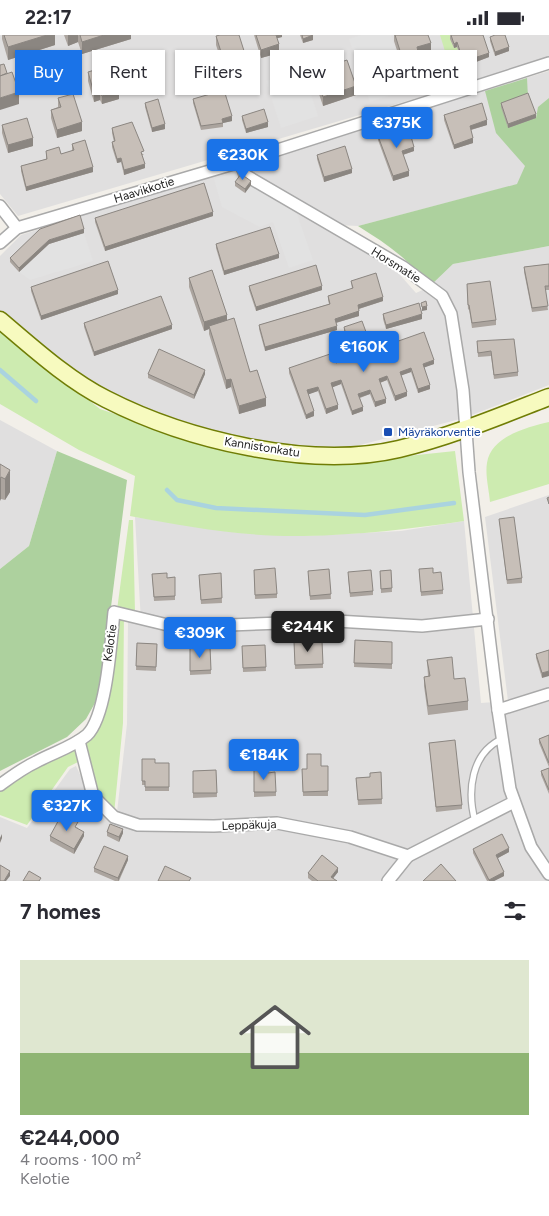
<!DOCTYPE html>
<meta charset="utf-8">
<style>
:root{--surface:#fff;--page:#f7f7f7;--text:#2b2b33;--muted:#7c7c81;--line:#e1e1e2;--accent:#1a73e8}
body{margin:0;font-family:Figtree,sans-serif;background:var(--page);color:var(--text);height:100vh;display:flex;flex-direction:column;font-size:19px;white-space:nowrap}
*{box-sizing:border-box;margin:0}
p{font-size:16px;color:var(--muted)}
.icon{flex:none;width:28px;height:28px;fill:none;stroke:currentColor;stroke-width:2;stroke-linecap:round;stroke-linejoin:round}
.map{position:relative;height:846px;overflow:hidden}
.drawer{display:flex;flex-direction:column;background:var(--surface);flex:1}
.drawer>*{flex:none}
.top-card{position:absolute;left:15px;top:15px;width:520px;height:45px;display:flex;gap:10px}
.price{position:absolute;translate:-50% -42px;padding:0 11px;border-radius:5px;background:var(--accent);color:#fff;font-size:16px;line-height:32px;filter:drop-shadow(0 1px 2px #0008)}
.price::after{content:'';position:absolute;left:50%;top:30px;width:15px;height:11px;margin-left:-8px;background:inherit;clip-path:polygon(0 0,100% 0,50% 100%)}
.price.selected{background:#222;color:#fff}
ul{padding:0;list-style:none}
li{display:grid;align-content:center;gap:10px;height:265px;padding:0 20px}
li+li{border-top:1px solid var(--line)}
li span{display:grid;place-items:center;height:155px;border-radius:0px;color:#555}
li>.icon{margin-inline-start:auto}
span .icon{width:90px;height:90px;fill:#fffc;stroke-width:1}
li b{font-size:21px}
h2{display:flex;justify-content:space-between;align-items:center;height:60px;padding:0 20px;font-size:21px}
.chip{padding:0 18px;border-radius:0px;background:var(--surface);box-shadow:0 1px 4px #0004;font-size:18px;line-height:45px}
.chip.selected{background:var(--accent);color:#fff}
.status{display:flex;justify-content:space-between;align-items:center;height:35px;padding:0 25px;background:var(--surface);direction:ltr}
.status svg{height:14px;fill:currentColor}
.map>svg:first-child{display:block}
.residential{fill:#e0dfdf}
.grass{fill:#cdebb0}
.forest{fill:#add19e}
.parking{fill:#e2e2e2}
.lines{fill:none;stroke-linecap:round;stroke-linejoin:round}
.stream{stroke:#aad3df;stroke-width:4.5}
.lane-casing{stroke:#a9a9a9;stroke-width:8}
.street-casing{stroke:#a9a9a9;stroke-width:14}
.secondary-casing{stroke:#707d05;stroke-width:19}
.lane{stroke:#fff;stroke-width:5.5}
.street{stroke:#fff;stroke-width:11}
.secondary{stroke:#f7fabf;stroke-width:16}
.wall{fill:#aba49e}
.shaded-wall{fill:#8b8681}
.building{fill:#c7bfb8;stroke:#8b8681}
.transit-dot{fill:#1a4fb4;stroke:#fff;stroke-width:2}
.labels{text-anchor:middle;stroke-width:4;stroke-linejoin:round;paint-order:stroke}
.street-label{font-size:12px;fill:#222;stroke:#fff}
.transit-label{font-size:12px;fill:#164399;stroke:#fff;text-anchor:start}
</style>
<div class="status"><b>22:17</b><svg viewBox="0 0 49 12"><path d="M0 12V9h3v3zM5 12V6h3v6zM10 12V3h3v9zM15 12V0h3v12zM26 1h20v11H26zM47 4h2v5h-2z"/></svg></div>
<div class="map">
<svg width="549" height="846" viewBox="0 0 549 846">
<rect width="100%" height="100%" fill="#f2efe9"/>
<!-- residential -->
<g class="residential">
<path d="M0,0H549V24L18,181L0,159Z"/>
<path d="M549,36V141L358,191L318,189L393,232L416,258L429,252L453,229L549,211V350L464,383L333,417L223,403L106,364L0,279V221L21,200L265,121Z"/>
<path d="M0,385L57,416L29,511L0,534Z"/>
<path d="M549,460V846H0V782L27,793L70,734L76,731L90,760L116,786L127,689L128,585L141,587L135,482L232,497L303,501L401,496L464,486L481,668L508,666L485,482Z"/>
</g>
<!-- grass -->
<g class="grass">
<path d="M440,0H453L451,4L454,13L457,12L461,23L448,26Z"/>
<path d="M0,295L100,374L220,414L332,429L455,416L464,486C411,494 358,500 304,501C246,502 187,492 130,481L135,441L79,415L0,369Z"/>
<path d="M549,387V449L490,467C489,455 485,440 487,428C491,401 528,392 549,387Z"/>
<path d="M129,485H133L135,578L124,576L123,688L114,779L94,759L78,727L68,732L27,790L0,780V742L29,727L72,713L70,704L91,689L105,665Z"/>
</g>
<!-- forest -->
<g class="forest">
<path d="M527,43L528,63L536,83L538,72L549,63V211L453,229L429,252C410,224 385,208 358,191L517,149L525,131L496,98L485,56Z"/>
<path d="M57,416L127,445L100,659L86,684L67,702L0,736V534L29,511Z"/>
</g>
<!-- parking -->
<g class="parking">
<path d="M361,0H391L409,54L370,67L349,4Z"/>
<path d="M303,34L318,81L281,93L266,46Z"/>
<path d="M237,137L297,179L313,225L289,233L273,187L260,192L222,172L214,144Z"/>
<path d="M84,198L93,226L30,245L19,237L49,209Z"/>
</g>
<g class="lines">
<!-- stream -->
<g class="stream">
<path d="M0,335L36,366"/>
<path d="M167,455L177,465L216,473L365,480L454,468"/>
</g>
<defs>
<path id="lane" d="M475,786C467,756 471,718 502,704"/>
<g id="street">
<path d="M240,127L245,140L403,232L442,261L451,279L463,355L469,437L498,675L510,754L531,812L549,839"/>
<path d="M0,171L17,193"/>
<path d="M0,208L17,193L240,127L549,28"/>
<path d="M498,675L549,659"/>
<path d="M79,706L93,761L114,782L138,790L214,791L277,788L350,802L408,821L514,767"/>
<path d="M0,750C11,742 23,733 36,727C52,718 73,712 87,700C107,681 111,605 114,577L176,592L336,586L422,591L488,584"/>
<path d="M388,846L408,821"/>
</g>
<path id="secondary" d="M0,285C32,312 68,345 106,364C186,405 310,435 399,414C450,402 500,381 549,362"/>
</defs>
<!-- lane casing -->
<use href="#lane" class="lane-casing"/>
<!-- street casing -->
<use href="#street" class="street-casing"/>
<!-- secondary casing -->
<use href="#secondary" class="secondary-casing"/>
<!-- lane -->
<use href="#lane" class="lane"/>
<!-- street -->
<use href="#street" class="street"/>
<!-- secondary -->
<use href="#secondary" class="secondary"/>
</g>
<!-- wall -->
<g class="wall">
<path d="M2,0H55V10L8,25L2,4Z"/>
<path d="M64,0H131V4L82,19L78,7L68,11Z"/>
<path d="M254,0H282V2L277,3L279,18L261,23Z"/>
<path d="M300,0H313V5L303,8Z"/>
<path d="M394,0H428L431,16L418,20V25L402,31L394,6Z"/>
<path d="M450,0L489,22L468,30L465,22L461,23L457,12L454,13L450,4Z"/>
<path d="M216,1L245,28L235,31L233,25L222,28L216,10Z"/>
<path d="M490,2L509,16L495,21L490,6Z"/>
<path d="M45,21L67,51L43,58L36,38V29L45,27Z"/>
<path d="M314,36L356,60L323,71L314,44Z"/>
<path d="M88,37L119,64L102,69L100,65L94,67L88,46Z"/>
<path d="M58,63L82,96L57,103L51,83V75L58,72Z"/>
<path d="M193,64L232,86L223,88V92L201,95L193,68Z"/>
<path d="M145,68L165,94L152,97L145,72Z"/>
<path d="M501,68L536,83L508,93L501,72Z"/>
<path d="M444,80L487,90L471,95L473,108L454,114L444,85Z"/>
<path d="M242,81L268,92L246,98L242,85Z"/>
<path d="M2,90L33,111L8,118L2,98Z"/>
<path d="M112,93L144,120H142L145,133L124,140L121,127L117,128L112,112V107H114L112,98Z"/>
<path d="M378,101L414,116L403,120L409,141L393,146L378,105Z"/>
<path d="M72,109L93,137L26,156L21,136V131L46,124V116L61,119L72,116Z"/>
<path d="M317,120L352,138L324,147L317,124Z"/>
<path d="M235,147L251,150L245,158L235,151Z"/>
<path d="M213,181L105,216L95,187V183Z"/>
<path d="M84,194V198L49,209L19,237L10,227V223Z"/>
<path d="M216,209L279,223L224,240L216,213Z"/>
<path d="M549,229V255H545L548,275L532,277L524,237V232Z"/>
<path d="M189,243L227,286L266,371L239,379L231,352L226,354L209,299V294L204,296L189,252Z"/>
<path d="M351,246L383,266L359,274V281L336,288L337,295L265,316L259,294V290L329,269L328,265V261L352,254Z"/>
<path d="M467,249L496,285V290L472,293L469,274L468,275Z"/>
<path d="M249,251L322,255L256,276L249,255Z"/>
<path d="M31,252L118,259L41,285L31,256Z"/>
<path d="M383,279L422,284L386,294L383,284Z"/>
<path d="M84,288L172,294L94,321L84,292Z"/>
<path d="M344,292L366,302L353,306L352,302L346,304L344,296Z"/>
<path d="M477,306L518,337V341L494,344L491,321L478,322Z"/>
<path d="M336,328L434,329L424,332L430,354L418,358L411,337L401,340L407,361L395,366L387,345L380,348L386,368L375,372L370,359L360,363L363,376L352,380L341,349L332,352L338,374L326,379L318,356L308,359L314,381L306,384L289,338V333Z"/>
<path d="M148,339H205L194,364L148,343Z"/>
<path d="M0,429L10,457L5,465L1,464Z"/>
<path d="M499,484L522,543V548L507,549Z"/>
<path d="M329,534L331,564L310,565L308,540Z"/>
<path d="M419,534L433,538L443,555V559L421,561Z"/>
<path d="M254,535L277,559V563L255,564Z"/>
<path d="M391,535L392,557L381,558L380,536Z"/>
<path d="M221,538L222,568L201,569L199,544Z"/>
<path d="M152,539L167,543L175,542V565L154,566Z"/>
<path d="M348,541L373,556V560L350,562Z"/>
<path d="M355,605L392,607V634L354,632Z"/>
<path d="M322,606L323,633L295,634L294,607Z"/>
<path d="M137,608L157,609L156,636L136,635Z"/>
<path d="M265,610L266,636L243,637L242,611Z"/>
<path d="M210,612L211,639L190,640V613Z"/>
<path d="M549,615L542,643L536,623V619Z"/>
<path d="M427,625L454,644L468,666V675L428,680L424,651V642L428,641Z"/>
<path d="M549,700V732L539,708V704Z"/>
<path d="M429,708L462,770V774L436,777Z"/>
<path d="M142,724L155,728H169V756H145V750H142Z"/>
<path d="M321,731H328V761H303L302,734H307Z"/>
<path d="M549,733V759L541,740V736Z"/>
<path d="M216,735L217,762L193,763V736Z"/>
<path d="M254,735L268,738L276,757V761L254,762Z"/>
<path d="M381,737L382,769L358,770L356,743L370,742Z"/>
<path d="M78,792L77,793L84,801L74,819L50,806V801Z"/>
<path d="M107,797L123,798L119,807L107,801Z"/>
<path d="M473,814L509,817L498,823L504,841L494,846H487L473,818Z"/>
<path d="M128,825L119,846H115L94,837V833Z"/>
<path d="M338,837L333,843L337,846H312L308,843V838Z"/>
</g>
<!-- shaded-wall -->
<g class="shaded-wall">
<path d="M47,0H55V10L8,25V12Z"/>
<path d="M68,0H78V7L68,11Z"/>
<path d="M104,0H131V4L82,19V7Z"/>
<path d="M274,0H282V2L274,4Z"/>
<path d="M313,0V5L303,8V4Z"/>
<path d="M457,7V12L454,13V9Z"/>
<path d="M431,8V16L418,20V25L402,31V22L417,12Z"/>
<path d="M279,9V18L261,23V15Z"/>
<path d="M509,12V16L495,21V17Z"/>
<path d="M233,16V25L222,28V20Z"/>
<path d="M465,17V22L461,23V19Z"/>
<path d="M489,18V22L468,30V25Z"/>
<path d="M245,19V28L235,31V22Z"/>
<path d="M67,42V51L43,58V49Z"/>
<path d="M356,51V60L323,71V62Z"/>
<path d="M119,56V64L102,69V61Z"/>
<path d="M19,57V69L0,75V63Z"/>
<path d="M100,57V65L94,67V58Z"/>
<path d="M536,79V83L508,93V89Z"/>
<path d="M232,81V86L223,88L222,84Z"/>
<path d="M487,85V90L470,95V91Z"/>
<path d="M82,87V96L57,103V95Z"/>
<path d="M268,87V92L246,98V94Z"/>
<path d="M165,89V94L152,97V93Z"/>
<path d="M33,103V111L8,118V110Z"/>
<path d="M473,103V108L454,114V110Z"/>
<path d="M414,112V116L402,120V116Z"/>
<path d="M121,123V127L117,128V124Z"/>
<path d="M145,129V133L124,140V135Z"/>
<path d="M93,132V137L26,156V152Z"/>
<path d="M352,134V138L324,147V142Z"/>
<path d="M409,136V141L393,146V141Z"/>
<path d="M251,146V150L245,158V154Z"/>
<path d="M213,177V181L105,216V212Z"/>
<path d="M84,194V198L49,209L19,237V233L49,205Z"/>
<path d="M279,219V223L224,240V236Z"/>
<path d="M322,251V255L256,276V272Z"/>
<path d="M118,255V259L41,285V281Z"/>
<path d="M383,262V266L358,274V270Z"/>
<path d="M427,271V275L422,276V272Z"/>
<path d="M359,276V281L335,288V284Z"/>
<path d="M422,279V284L386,294V290Z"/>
<path d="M227,280V288L209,291V294L204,296V287Z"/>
<path d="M172,290V294L94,321V317Z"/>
<path d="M337,291V295L265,316V312Z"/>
<path d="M366,297V302L353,306V302Z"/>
<path d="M352,298V302L346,304V300Z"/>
<path d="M434,325V329L423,333V329Z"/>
<path d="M411,333V337L400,341V337Z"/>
<path d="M205,335V339L194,364V360Z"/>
<path d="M387,341V345L379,348V344Z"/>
<path d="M231,344V352L226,354V345Z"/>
<path d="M341,345V349L331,353V348Z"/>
<path d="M430,350V354L418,358V354Z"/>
<path d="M318,352V356L307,360V355Z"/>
<path d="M370,355V359L358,363V359Z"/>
<path d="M407,357V361L395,366V361Z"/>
<path d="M266,363V371L239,379V371Z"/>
<path d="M386,364V368L375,372V367Z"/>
<path d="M338,370V374L326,379V374Z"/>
<path d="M363,372V376L352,380V376Z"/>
<path d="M314,376V381L306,384V380Z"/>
<path d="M10,435V457L5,465V444Z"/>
<path d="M1,442V464L0,466V444Z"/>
<path d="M549,636V641L542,643V638Z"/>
<path d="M123,794V798L119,807V802Z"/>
<path d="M84,797V801L74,819V814Z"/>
<path d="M2,799V803L0,808V803Z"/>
<path d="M509,813V817L496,824V820Z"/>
<path d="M128,821V825L118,846V843Z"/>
<path d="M338,833V837L331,846V842Z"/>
<path d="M10,836V841L6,846H4Z"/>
<path d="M504,837V841L494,846H489V845Z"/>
</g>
<!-- building -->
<g class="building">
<path d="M4,0H47L8,12Z"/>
<path d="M80,0H104L82,7Z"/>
<path d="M220,0H239L245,19L235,22L233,16L222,20L216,1Z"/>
<path d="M256,0H276L279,9L261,15Z"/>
<path d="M302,0H313L303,4Z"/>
<path d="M395,0H428L431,8L417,12L418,17L402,22Z"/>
<path d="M451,0H483L489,18L468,25L465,17L461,19L457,7L454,9Z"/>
<path d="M495,0H505L509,12L495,17L490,2Z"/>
<path d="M60,17L67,42L43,49L36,29L47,26L45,21Z"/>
<path d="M347,25L356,51L323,62L314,36Z"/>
<path d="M4,29L7,38L0,41V30Z"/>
<path d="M108,31L119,56L102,61L100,57L94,58L88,37Z"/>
<path d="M12,37L19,57L0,63V41Z"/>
<path d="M224,55L232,81L222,84L223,88L201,91L193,64Z"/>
<path d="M528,58L536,79L508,89L501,68Z"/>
<path d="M73,59L82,87L57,95L51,75L61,72L58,63Z"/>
<path d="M158,64L165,89L152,93L145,68Z"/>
<path d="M482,68L487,85L470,91L473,103L454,110L444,80Z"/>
<path d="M264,74L268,87L246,94L242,81Z"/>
<path d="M27,83L33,103L8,110L2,90Z"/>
<path d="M132,87L144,116L141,117L145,129L124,135L121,123L117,124L112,107L115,106L112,93Z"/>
<path d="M408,91L414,112L402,116L409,136L393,141L378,101Z"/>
<path d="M85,105L93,132L26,152L21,131L47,124L46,116L59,112L61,119L74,115L72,109Z"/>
<path d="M345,111L352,134L324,142L317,120Z"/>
<path d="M241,139L251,146L245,154L235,147Z"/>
<path d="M204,148L213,177L105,212L95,183Z"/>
<path d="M80,180L84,194L49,205L19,233L10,223L40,194Z"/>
<path d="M270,192L279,219L224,236L216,209Z"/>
<path d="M108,226L118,255L41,281L31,252Z"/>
<path d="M549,229V251H545L548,271L532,273L524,232Z"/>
<path d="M316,230L322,251L256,272L249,251Z"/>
<path d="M212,235L227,280L204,287L189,243Z"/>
<path d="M376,238L383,262L358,270L359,276L335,284L337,291L265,312L259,290L330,269L328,261L353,253L351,246Z"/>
<path d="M490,246L496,285L472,288L469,270H468L467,249Z"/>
<path d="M161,261L172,290L94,317L84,288Z"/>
<path d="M426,266L427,271L422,272L421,268Z"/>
<path d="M419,268L422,279L386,290L383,279Z"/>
<path d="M234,283L250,337L257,335L266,363L239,371L231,344L226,345L209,291Z"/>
<path d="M362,286L366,297L353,302L352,298L346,300L344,292Z"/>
<path d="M424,297L434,325L423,329L430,350L418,354L411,333L400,337L407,357L395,361L387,341L379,344L386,364L375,367L370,355L358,359L363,372L352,376L341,345L331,348L338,370L326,374L318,352L307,355L314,376L306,380L289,333L333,318L336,328Z"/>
<path d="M514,304L518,337L494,340L491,316L478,318L477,306Z"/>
<path d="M159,314L205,335L194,360L148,339Z"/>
<path d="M0,429L10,435L5,444L1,442L0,444Z"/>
<path d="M549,462V469L547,463Z"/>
<path d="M514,482L522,543L507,545L499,484Z"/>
<path d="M275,533L277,559L255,560L254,535Z"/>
<path d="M433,533V538L441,537L443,555L421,557L419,534Z"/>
<path d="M329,534L331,559L310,561L308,536Z"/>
<path d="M371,535L373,556L350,558L348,537Z"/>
<path d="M391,535L392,553L381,554L380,536Z"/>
<path d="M167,538V543L175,542V561L154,562L152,539Z"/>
<path d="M221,538L222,563L201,565L199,540Z"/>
<path d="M355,605L392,607V629L354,628Z"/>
<path d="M322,606L323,629L295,630L294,607Z"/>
<path d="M137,608L157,609L156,632L136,631Z"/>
<path d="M265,610L266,632L243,633L242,611Z"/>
<path d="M210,612L211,635L190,636V613Z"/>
<path d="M549,615V636L542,638L536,619Z"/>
<path d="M452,622L454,644L465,643L468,666L428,671L424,642L430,641L427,625Z"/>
<path d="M549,700V728L539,704Z"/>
<path d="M455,705L462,770L436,772L429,708Z"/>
<path d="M307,719H321V731H328V756L303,757L302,734H307Z"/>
<path d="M142,724H155V728H169V752H145V746H142Z"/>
<path d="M549,733V755L541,736Z"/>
<path d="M268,734V738L275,737L276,757H254V735Z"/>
<path d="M216,735L217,758H193V736Z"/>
<path d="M381,737L382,764L358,765L356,743L370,742V738Z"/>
<path d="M62,779L78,787L75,792L84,797L74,814L50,801Z"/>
<path d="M110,789L123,794L119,802L107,797Z"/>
<path d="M502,799L509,813L496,820L504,837L489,845L473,814Z"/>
<path d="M104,811L128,821L118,843L94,833Z"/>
<path d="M322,820L338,833L331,842L337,846H318L308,838Z"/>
<path d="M441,829L456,846H423Z"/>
<path d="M0,830L10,836L4,846H0Z"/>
<path d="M165,831L191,843L189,846H158Z"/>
<path d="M29,836L41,843L39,846H23Z"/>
</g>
<!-- markers -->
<rect class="transit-dot" x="383" y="392" width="10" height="10" rx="2.5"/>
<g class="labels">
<!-- street labels -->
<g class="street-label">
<text transform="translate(144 155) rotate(-17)" y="4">Haavikkotie</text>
<text transform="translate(396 230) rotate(32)" y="4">Horsmatie</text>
<text transform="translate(262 412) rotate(9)" y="4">Kannistonkatu</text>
<text transform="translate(110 608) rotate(-82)" y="4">Kelotie</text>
<text transform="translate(249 790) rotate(-2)" y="4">Leppäkuja</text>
</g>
<!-- transit labels -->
<g class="transit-label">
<text x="398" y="401">Mäyräkorventie</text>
</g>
</g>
</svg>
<b class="price" style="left:397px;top:114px">€375K</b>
<b class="price" style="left:243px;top:146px">€230K</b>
<b class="price" style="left:364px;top:338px">€160K</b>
<b class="price selected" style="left:308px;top:618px">€244K</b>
<b class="price" style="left:200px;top:624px">€309K</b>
<b class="price" style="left:264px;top:746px">€184K</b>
<b class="price" style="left:67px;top:797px">€327K</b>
<div class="top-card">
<a class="chip selected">Buy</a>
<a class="chip">Rent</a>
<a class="chip">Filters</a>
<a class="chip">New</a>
<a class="chip">Apartment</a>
</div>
</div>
<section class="drawer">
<h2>7 homes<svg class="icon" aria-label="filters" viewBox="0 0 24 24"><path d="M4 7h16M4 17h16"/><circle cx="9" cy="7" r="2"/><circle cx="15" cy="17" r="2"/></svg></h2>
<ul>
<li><span style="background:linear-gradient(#dfe7d0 60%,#8fb573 0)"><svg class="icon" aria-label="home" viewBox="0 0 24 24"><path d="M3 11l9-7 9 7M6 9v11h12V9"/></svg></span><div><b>€244,000</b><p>4 rooms · 100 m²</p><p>Kelotie</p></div></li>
</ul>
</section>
